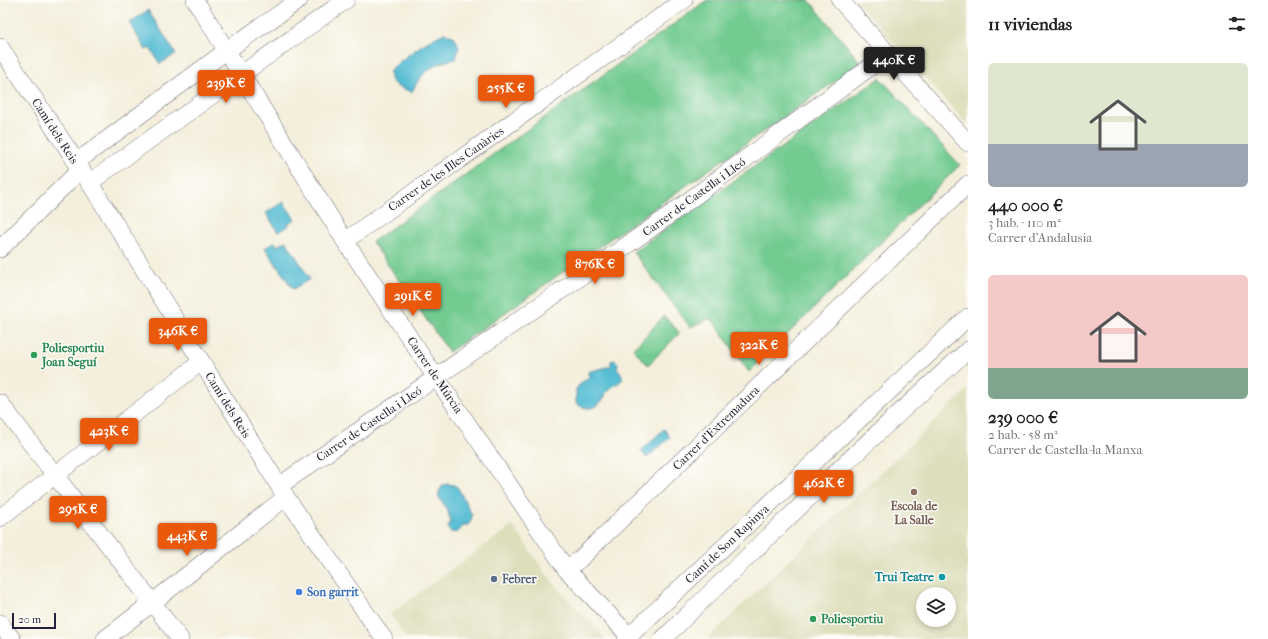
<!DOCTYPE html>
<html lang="es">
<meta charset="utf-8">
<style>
:root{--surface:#fff;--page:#f6f6f6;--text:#202124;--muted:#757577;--accent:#ea580c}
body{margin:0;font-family:"IM FELL French Canon",serif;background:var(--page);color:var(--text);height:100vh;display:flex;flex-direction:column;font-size:15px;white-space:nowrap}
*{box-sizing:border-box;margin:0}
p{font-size:13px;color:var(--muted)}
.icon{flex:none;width:22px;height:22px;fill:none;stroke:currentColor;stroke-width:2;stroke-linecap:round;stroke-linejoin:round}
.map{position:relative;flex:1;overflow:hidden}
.details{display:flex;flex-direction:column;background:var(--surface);width:300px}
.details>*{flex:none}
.tools{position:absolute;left:916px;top:587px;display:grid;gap:8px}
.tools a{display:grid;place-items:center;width:40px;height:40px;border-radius:50%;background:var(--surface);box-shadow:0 2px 6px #0003;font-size:20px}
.scale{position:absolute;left:12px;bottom:10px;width:44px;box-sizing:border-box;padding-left:4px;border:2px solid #22223b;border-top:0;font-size:11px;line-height:14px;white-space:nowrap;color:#22223b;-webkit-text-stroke:3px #fdfcf7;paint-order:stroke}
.price{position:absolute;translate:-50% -34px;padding:0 9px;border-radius:4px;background:var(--accent);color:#fff;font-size:13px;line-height:26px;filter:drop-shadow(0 1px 2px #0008)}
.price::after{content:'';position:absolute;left:50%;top:24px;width:12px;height:9px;margin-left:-6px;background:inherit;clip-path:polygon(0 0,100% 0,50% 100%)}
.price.selected{background:#222;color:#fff}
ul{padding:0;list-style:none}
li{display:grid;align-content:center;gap:8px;height:212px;padding:0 20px}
li span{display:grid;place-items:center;height:124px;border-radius:6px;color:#555}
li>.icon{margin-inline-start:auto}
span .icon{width:72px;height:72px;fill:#fffc;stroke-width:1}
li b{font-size:17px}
h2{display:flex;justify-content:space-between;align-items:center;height:48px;padding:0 20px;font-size:17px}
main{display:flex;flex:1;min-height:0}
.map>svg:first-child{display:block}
.built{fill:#dddebc;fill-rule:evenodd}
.green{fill:#72cb91;stroke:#4a7666}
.water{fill:#56bdd4;stroke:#3c7088}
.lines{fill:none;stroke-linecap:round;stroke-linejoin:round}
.minor-casing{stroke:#6c6a73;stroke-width:18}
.minor{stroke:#fff;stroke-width:17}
.leisure-dot{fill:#2e9e5b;stroke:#fdfcf7;stroke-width:1.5}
.education-dot{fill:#8d6e63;stroke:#fdfcf7;stroke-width:1.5}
.culture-dot{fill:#0f9aa8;stroke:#fdfcf7;stroke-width:1.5}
.service-dot{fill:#5c6f8a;stroke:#fdfcf7;stroke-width:1.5}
.shop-dot{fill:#3f7fe0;stroke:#fdfcf7;stroke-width:1.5}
.labels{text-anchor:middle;stroke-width:3;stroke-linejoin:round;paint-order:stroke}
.street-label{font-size:12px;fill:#22223b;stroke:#fdfcf7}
.leisure-label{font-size:12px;font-weight:bold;fill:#27864d;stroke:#fdfcf7;text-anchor:start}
.education-label{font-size:12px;font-weight:bold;fill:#785e54;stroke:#fdfcf7}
.culture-label{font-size:12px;font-weight:bold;fill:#0d838f;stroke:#fdfcf7;text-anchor:end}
.service-label{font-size:12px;font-weight:bold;fill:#4e5e75;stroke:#fdfcf7;text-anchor:start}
.shop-label{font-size:12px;font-weight:bold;fill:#366cbe;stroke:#fdfcf7;text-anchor:start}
</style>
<main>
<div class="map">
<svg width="968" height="639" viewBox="0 0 968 639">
<rect width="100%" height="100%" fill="#fdfcf7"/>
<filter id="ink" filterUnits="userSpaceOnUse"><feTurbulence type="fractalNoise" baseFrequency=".025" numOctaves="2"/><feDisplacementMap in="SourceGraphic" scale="8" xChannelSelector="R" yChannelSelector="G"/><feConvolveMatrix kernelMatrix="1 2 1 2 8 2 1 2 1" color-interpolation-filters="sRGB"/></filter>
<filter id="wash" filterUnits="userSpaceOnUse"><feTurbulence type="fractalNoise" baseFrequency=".012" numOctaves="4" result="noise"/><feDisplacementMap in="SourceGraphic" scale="16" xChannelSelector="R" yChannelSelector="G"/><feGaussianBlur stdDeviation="0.9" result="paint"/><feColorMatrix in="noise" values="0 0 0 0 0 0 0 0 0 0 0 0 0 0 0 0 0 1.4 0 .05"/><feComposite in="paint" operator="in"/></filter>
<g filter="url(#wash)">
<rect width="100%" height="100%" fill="#f4efdc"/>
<!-- built -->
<g class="built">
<path d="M855,0H968V125Z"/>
<path d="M968,389V639H707ZM923,594H949V620H923Z"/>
<path d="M513,525L543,570L558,588L605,639H407L390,614Z"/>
</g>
<!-- green -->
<g class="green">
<path d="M707,0H809L861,63L449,352L372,242Z"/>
<path d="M880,78L960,165L749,372L711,318L690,327L633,252Z"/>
<path d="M664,316L680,333L648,365L633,349Z"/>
</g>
<!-- water -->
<g class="water">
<path d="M148,10L176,54L160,64L150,48L146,50L129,23Z"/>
<path d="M445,33L455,37L459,47L456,59C435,62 421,72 412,92L396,86L390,79V70C406,56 425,41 445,33Z"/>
<path d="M283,202L295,219L288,224L289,226L278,232L266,213Z"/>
<path d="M286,241L310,279L293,289L265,248L275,242L277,246Z"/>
<path d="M615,360L618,363L617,368L621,373L623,379C618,384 612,386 608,391C605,393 606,394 605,396C598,409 588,412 576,403V389L582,382L589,378L588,372L611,366V361Z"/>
<path d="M664,429L670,437L647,458L641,451Z"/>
<path d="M448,484L454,485L458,488L472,515L471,521L468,525H464L458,532C454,533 450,533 448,529C451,520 450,513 444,505C443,503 440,499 439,497C437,492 441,489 443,485Z"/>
</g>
</g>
<g filter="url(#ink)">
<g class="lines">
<defs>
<g id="minor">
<path d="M195,0L345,241L429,367L566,569L629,636"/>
<path d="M840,0L968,143"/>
<path d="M0,47L81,169L286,497L384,639"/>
<path d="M75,162L86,155L226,51L299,0"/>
<path d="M89,183L346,0"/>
<path d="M345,241L684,0"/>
<path d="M0,249L81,169"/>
<path d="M0,403L180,639"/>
<path d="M279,486L653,227L888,54"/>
<path d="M0,518L201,362"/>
<path d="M566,569L580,559L968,184"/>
<path d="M0,623L12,639"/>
<path d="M105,639L152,603L286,497"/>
<path d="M626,639L968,317"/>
<path d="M663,639C763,541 864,444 968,350"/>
</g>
</defs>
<!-- minor casing -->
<use href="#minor" class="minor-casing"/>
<!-- minor -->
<use href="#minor" class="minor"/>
</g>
</g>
<!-- markers -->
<g class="leisure-dot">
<circle cx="34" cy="355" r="4"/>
<circle cx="813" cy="619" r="4"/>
</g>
<circle class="education-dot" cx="914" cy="492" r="4"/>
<circle class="culture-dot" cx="942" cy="577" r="4"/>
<circle class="service-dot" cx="494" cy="579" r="4"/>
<circle class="shop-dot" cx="299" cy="592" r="4"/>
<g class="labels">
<!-- street labels -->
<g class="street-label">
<text transform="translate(55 131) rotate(57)" y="4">Camí dels Reis</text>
<text transform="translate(446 169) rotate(-35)" y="4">Carrer de les Illes Canàries</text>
<text transform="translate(694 197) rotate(-36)" y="4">Carrer de Castella i Lleó</text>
<text transform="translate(435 375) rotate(56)" y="4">Carrer de Múrcia</text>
<text transform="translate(228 405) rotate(58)" y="4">Camí dels Reis</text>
<text transform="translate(369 424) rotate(-34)" y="4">Carrer de Castella i Lleó</text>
<text transform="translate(716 428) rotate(-44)" y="4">Carrer d'Extremadura</text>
<text transform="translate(727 544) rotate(-43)" y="4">Camí de Son Rapinya</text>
</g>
<!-- leisure labels -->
<g class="leisure-label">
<text x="42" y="352">Poliesportiu<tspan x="42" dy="14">Joan Seguí</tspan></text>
<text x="821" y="623">Poliesportiu</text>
</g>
<!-- education labels -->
<g class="education-label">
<text x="914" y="510">Escola de<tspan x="914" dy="14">La Salle</tspan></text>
</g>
<!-- culture labels -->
<g class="culture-label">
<text x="934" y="581">Trui Teatre</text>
</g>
<!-- service labels -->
<g class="service-label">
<text x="502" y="583">Febrer</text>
</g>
<!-- shop labels -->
<g class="shop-label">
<text x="307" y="596">Son garrit</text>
</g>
</g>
</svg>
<div class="tools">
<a><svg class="icon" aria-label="layers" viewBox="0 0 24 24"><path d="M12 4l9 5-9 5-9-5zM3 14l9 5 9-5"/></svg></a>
</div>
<div class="scale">20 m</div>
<b class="price selected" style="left:894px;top:81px">440K €</b>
<b class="price" style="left:226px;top:104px">239K €</b>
<b class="price" style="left:506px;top:109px">255K €</b>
<b class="price" style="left:595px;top:285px">876K €</b>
<b class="price" style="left:413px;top:317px">291K €</b>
<b class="price" style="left:178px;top:352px">346K €</b>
<b class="price" style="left:759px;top:366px">322K €</b>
<b class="price" style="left:109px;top:452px">423K €</b>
<b class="price" style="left:824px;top:504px">462K €</b>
<b class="price" style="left:78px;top:530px">295K €</b>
<b class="price" style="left:187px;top:557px">443K €</b>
</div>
<section class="details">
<h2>11 viviendas<svg class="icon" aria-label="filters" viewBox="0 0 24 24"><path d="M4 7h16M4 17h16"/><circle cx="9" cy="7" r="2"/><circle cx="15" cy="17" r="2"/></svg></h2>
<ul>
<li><span style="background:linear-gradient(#dfe7d0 65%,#9aa5b1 0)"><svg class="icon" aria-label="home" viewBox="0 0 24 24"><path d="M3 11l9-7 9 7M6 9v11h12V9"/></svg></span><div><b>440 000 €</b><p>3 hab. · 110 m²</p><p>Carrer d'Andalusia</p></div></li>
<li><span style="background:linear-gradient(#f6c9c9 75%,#7fa58c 0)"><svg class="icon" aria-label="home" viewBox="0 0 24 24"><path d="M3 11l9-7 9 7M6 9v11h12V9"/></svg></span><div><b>239 000 €</b><p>2 hab. · 58 m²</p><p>Carrer de Castella-la Manxa</p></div></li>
</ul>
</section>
</main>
